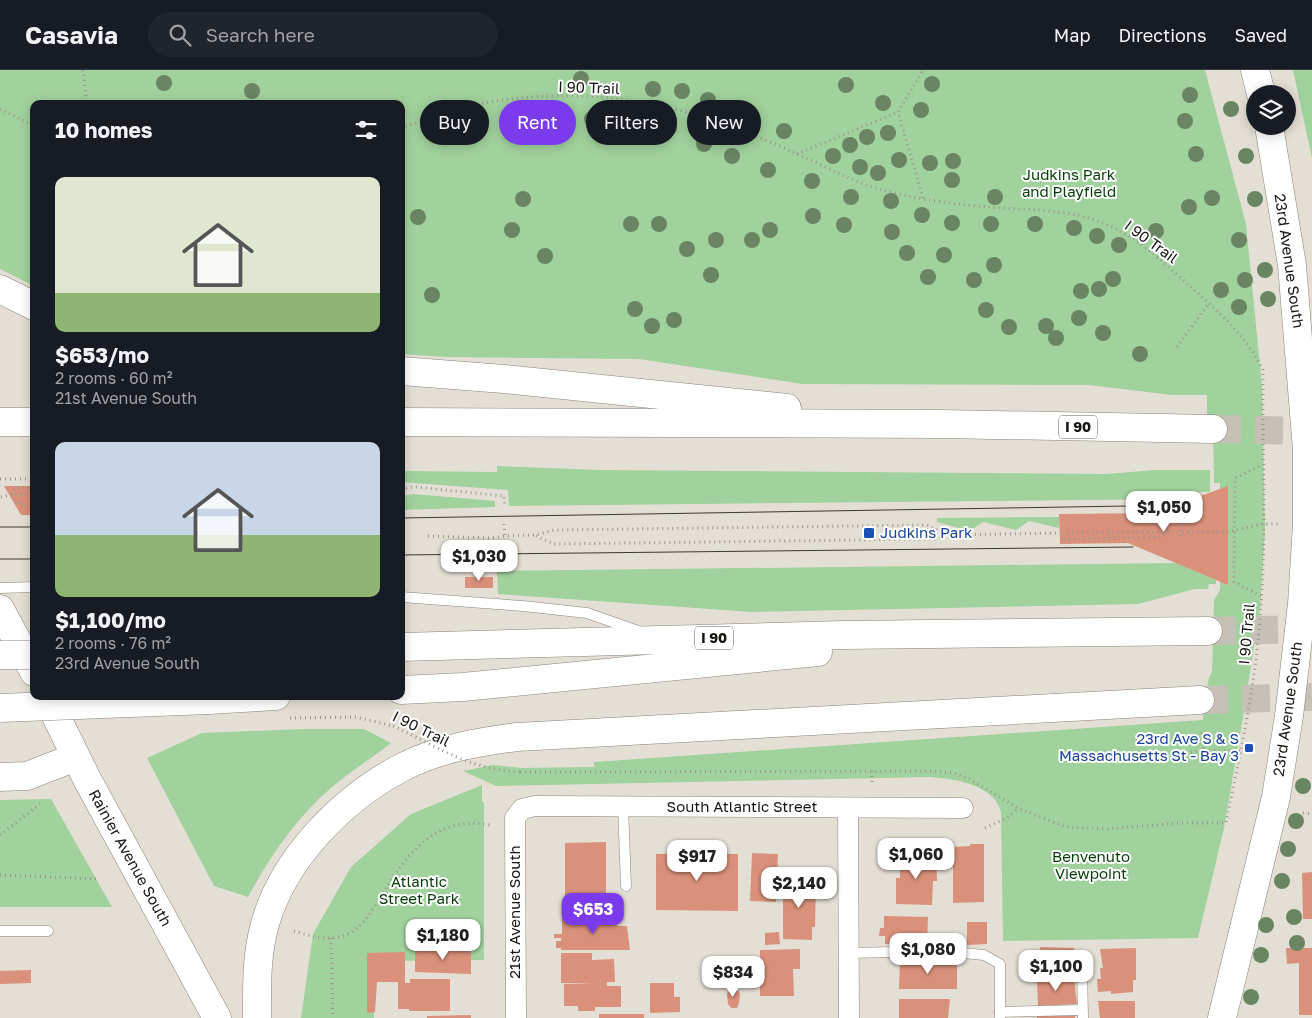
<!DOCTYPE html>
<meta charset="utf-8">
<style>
:root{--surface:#171b24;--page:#20242c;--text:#f1f3f6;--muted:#9ea1a6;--line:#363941;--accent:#7c3aed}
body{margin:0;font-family:"Golos Text",sans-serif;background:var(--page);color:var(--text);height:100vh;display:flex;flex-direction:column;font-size:19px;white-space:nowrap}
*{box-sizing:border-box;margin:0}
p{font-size:16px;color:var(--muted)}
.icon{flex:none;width:28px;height:28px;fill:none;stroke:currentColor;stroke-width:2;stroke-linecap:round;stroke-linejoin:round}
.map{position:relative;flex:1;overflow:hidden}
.drawer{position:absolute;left:30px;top:30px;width:375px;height:600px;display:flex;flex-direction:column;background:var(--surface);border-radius:10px;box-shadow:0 2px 12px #0003}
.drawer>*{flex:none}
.hud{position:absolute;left:420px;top:30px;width:475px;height:45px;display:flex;gap:10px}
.buttons{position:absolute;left:1246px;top:15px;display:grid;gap:10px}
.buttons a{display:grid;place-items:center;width:50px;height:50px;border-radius:50%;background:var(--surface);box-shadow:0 2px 12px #0003;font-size:25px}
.price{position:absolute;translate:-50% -42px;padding:0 11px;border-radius:10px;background:#fff;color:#222;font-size:16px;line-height:32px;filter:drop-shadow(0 1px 2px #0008)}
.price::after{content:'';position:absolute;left:50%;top:30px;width:15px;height:11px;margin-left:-8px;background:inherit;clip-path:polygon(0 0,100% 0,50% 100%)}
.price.selected{background:var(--accent);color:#fff}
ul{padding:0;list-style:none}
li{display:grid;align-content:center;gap:10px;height:265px;padding:0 25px}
li span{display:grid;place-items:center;height:155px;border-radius:10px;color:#555}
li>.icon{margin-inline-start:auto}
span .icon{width:90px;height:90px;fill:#fffc;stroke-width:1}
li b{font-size:21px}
h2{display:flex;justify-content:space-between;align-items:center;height:60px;padding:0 25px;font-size:21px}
.chip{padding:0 18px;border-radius:22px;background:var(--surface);box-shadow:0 2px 12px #0003;font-size:18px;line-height:45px}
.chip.selected{background:var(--accent);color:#fff}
header{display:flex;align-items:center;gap:30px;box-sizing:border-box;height:70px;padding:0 25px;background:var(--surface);border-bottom:1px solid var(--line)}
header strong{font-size:24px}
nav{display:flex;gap:28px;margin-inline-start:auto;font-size:18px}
.search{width:350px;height:45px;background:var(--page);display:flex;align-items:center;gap:12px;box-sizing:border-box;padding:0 18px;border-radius:28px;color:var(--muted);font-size:19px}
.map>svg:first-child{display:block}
.green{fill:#a1d19d}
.building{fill:#da917b}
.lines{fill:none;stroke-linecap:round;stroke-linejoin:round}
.motorway-tunnel{stroke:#c5c1b7;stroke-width:28;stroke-dasharray:28 14;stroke-linecap:butt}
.service-casing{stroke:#88847a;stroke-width:11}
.minor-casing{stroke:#88847a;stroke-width:21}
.primary-casing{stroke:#88847a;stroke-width:29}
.motorway-casing{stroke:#88847a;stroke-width:29}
.path{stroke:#9a978e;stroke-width:3;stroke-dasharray:1 4;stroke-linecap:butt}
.service{stroke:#fff;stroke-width:10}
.minor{stroke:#fff;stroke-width:20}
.primary{stroke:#fff;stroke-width:28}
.motorway{stroke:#fff;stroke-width:28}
.tram{stroke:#3b3934;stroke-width:1}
.motorway-bridge-casing{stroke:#88847a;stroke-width:29;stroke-linecap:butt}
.path-bridge{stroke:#9a978e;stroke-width:3;stroke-dasharray:1 4;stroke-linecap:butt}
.motorway-bridge{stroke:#fff;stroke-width:28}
.tree{fill:#698562}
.transit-dot{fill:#1a4fb4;stroke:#fff;stroke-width:2}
.labels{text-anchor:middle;stroke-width:4;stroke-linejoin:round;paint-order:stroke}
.shield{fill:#fff;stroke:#5d5c59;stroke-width:1}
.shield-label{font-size:14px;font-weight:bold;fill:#171612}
.street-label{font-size:15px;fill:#171612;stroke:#fff}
.park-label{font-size:15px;fill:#043c05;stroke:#fff}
.transit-label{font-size:15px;fill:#164399;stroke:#fff;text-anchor:start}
</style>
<header>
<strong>Casavia</strong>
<div class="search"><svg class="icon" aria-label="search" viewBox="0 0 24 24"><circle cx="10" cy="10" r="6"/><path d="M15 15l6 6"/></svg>Search here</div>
<nav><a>Map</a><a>Directions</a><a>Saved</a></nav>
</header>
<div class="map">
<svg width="1312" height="948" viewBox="0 0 1312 948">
<rect width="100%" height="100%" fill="#e4dfd4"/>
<!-- green -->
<g class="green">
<path d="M0,0H1205L1246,154L1262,316L1265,460L1260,539L1243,647L1224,758L1198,868L1003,871L1001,742C994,714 954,709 930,707L496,716L463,701L493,695L521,698L594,697V692L1203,650C1204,641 1207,607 1212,602L1214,530L1220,520V413H1214L1213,355H1207V325H1172L1089,315L803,314L639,289L445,287L401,284V34H34V216L0,199Z"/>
<path d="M1293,0H1312V88Z"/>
<path d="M497,396L599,400L1107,404L1155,400H1210V422H1187L1180,429L509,436L508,420L401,412V401L497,402Z"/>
<path d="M414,424L495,431V437L401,440V426Z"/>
<path d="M1059,447V458L1029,451L1016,460L983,452L970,461L937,452V448Z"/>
<path d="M1176,493L1216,510V514H1209L1208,519H1195L1138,534L752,542L498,524L497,501Z"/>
<path d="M303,659H364L391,673C372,688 351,701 332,717C297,747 270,786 248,827L214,816L147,688L202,663Z"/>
<path d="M482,715V732H484V890L374,891V948H301L313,864L351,797L411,744Z"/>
<path d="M51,729L112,837H0V730Z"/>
</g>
<!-- building -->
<g class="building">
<path d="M4,416H34V445H21Z"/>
<path d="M1228,416V515L1128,473L1060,474L1059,444L1153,443Z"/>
<rect x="465" y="507" width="28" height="11"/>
<path d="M606,772V842H565V773Z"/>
<path d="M970,774H984V832L953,833V777L970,776Z"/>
<path d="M752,783L778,784L776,832L750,831Z"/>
<path d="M656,784H738V841L656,840Z"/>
<path d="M900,785H936L937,811H933L932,835L896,834V808H900Z"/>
<path d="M1312,802V849H1303L1302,803Z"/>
<path d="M783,809H807V813H816L815,857H812V870L783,869Z"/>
<path d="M884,846L928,847L927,875L885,874V866H879L880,858H884Z"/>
<path d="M562,849H617V856H627L630,880H561V878H556V871H561V868H554V864H562Z"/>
<path d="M967,852H987V874L967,875Z"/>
<path d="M779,862L780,874L765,875V863Z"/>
<path d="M1040,877L1074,878L1076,903L1039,904V901H1035V881H1040Z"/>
<path d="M415,878L471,879V904L415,902Z"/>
<path d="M1136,878V910H1133V922L1111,924V921L1098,922L1097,909H1101L1100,898H1103L1100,879Z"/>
<path d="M1286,878H1312V945H1299V893L1287,894Z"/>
<path d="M800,879V899H793L794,926H760V880Z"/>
<path d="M405,882V913H410V909H450V941H409V939H398V912H377L375,942L367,943V883Z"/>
<path d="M561,883H592V890L614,889L615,912H607V916H621V937H595V941H578V936H564V914L594,913H561Z"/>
<path d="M900,890H957V919H899Z"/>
<path d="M31,900V913L0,914V901Z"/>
<path d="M1041,907L1074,908L1077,934L1038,936L1037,910H1041Z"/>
<path d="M650,913H674V927H680V942L650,943Z"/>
<path d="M736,918L740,924L739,933L737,938H731L728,934L727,924L730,919Z"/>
<path d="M899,929H950L948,948H899Z"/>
<path d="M1098,931H1135V948H1100Z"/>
<rect x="599" y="944" width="45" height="4"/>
<path d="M471,945V948H427V946Z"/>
<path d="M1075,945V948H1037V946Z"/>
</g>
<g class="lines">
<!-- motorway-tunnel -->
<g class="motorway-tunnel">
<path d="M1213,359L1312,361"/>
<path d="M1208,561L1312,559"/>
<path d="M1200,630L1312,627"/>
</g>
<defs>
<g id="service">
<path d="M0,518L34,517"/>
<path d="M401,527L523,536L587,543L641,562"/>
<path d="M623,736L626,816"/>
<path d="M0,861H48"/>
<path d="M849,883L942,881L984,885L1000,894V948"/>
<path d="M1082,895L1083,948"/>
<path d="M1000,942L1082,940"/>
</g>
<g id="minor">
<path d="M848,738L849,948"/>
<path d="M516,948L515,748L522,739L535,736L963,738"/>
</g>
<g id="primary">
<path d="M1255,0L1261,24"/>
<path d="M0,539L34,602"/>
<path d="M46,626L87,709L217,948"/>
<path d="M1222,948L1276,727L1289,646L1302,534L1307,455V380L1292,195L1269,56"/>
</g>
<g id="motorway">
<path d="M0,219L34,236"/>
<path d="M401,301L504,309L787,338"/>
<path d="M0,352H34"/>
<path d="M401,352L942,354L1213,359"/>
<path d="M401,577L844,565L1208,561"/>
<path d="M401,620L463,617L818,582"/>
<path d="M209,630L276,626"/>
<path d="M0,707L27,706L76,687"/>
<path d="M257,948C257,916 256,886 265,854C283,789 342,729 401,698C436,679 478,672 517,667L1200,630"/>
</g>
</defs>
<!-- service casing -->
<use href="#service" class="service-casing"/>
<!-- minor casing -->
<use href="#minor" class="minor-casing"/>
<!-- primary casing -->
<use href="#primary" class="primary-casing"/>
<!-- motorway casing -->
<use href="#motorway" class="motorway-casing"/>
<!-- path -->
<g class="path">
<path d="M83,0L87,34"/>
<path d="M0,39L34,56"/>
<path d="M401,58C416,53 431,47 446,42C535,16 641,22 726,55C750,64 774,73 797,84C823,95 847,109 875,118C916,130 960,135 1002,138C1035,140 1068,140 1100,152C1136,165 1164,193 1192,218C1219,242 1247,267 1263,300C1262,389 1268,481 1258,570C1252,632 1238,693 1226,753H1180L1107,759L1065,757L1018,738L969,709L953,703L935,701L520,702"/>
<path d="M797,84L898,42"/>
<path d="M923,128L898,42L923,0"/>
<path d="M1177,277L1209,233"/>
<path d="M0,409H34"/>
<path d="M34,418H17L12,424L20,435H34"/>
<path d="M401,419L415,417L504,426L505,436"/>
<path d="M1,427L12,424H34"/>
<path d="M504,454L505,466L535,465L554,460L927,455L947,465L1059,463"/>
<path d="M1135,455V458"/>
<path d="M1181,455V466L1184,469"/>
<path d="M1168,462L1161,467L1064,469V463L1228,462L1262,454H1281"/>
<path d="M428,466L491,468L505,466"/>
<path d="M536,466L554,474L937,469L947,465"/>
<path d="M1261,526L1234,512L1235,408L1262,395"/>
<path d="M290,648L356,647L393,656"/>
<path d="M1204,680L1240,681"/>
<path d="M1176,685L1204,680L1201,659"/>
<path d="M872,701V716"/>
<path d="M1303,743L1312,744"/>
<path d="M985,758L1009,747L1018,738"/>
<path d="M0,765L40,734"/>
<path d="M0,805L100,809"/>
<path d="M294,861C310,866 327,871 343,866C360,861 369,845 378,831C404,789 432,744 490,755"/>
<path d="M331,868L333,948"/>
</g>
<!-- service -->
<use href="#service" class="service"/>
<!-- minor -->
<use href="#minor" class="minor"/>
<!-- primary -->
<use href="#primary" class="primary"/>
<!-- motorway -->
<use href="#motorway" class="motorway"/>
<!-- tram -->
<g class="tram">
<path d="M401,448L1128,436"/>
<path d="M0,457H34"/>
<path d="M401,485L1133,477"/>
<path d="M0,489H34"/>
</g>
<defs>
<g id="motorway-bridge">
<path d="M0,585H34"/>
<path d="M0,638L209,630"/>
</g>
</defs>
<!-- motorway-bridge casing -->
<use href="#motorway-bridge" class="motorway-bridge-casing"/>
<!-- path-bridge -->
<path class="path-bridge" d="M393,656C439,677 467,699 520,702"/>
<!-- motorway-bridge -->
<use href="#motorway-bridge" class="motorway-bridge"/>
</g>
<!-- trees -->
<g class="tree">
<circle cx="581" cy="9" r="8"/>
<circle cx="164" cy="13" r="8"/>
<circle cx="932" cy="14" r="8"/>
<circle cx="846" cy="15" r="8"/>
<circle cx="653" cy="19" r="8"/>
<circle cx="252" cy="21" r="8"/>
<circle cx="682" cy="21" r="8"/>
<circle cx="1190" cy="25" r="8"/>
<circle cx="708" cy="30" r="8"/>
<circle cx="883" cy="33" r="8"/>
<circle cx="1231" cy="39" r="8"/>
<circle cx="921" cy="40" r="8"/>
<circle cx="738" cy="41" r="8"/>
<circle cx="592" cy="49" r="8"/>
<circle cx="620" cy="50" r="8"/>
<circle cx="751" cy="50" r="8"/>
<circle cx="1185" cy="51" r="8"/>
<circle cx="669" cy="58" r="8"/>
<circle cx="784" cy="61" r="8"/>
<circle cx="888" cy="63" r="8"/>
<circle cx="867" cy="67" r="8"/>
<circle cx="704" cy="74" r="8"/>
<circle cx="850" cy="75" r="8"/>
<circle cx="1196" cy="84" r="8"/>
<circle cx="732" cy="86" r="8"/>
<circle cx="833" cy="86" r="8"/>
<circle cx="1246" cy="86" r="8"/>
<circle cx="899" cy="90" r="8"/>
<circle cx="953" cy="91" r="8"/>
<circle cx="930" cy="93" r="8"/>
<circle cx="860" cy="97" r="8"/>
<circle cx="768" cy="100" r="8"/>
<circle cx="878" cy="103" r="8"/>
<circle cx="952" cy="110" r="8"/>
<circle cx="812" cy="111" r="8"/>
<circle cx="851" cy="127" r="8"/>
<circle cx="995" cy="127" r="8"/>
<circle cx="1212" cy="128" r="8"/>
<circle cx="523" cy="129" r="8"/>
<circle cx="1255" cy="129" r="8"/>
<circle cx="891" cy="131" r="8"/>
<circle cx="1189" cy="137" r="8"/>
<circle cx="922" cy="145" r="8"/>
<circle cx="813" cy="146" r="8"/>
<circle cx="418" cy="147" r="8"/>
<circle cx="952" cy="153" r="8"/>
<circle cx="631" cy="154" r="8"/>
<circle cx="659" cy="154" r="8"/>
<circle cx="991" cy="154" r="8"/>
<circle cx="1035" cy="154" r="8"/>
<circle cx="844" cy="155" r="8"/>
<circle cx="1074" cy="158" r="8"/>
<circle cx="512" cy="160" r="8"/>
<circle cx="770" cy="160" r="8"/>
<circle cx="1156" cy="161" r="8"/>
<circle cx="892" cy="162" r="8"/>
<circle cx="1097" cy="166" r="8"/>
<circle cx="716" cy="170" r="8"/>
<circle cx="752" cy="170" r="8"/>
<circle cx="1239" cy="170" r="8"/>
<circle cx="1119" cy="175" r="8"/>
<circle cx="687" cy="179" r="8"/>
<circle cx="907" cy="183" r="8"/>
<circle cx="944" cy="185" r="8"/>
<circle cx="545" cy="186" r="8"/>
<circle cx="994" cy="195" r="8"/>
<circle cx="1265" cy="200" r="8"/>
<circle cx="711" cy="205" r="8"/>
<circle cx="928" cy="207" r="8"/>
<circle cx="1113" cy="209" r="8"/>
<circle cx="974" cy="210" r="8"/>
<circle cx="1245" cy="210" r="8"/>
<circle cx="1099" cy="219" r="8"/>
<circle cx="1221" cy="220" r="8"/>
<circle cx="1081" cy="221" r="8"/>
<circle cx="432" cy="225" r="8"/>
<circle cx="1268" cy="229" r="8"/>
<circle cx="1239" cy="237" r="8"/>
<circle cx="635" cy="239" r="8"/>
<circle cx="986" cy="240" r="8"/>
<circle cx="1079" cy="248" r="8"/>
<circle cx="674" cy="250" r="8"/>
<circle cx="652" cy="256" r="8"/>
<circle cx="1046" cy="256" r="8"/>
<circle cx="1009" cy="257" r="8"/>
<circle cx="1103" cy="263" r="8"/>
<circle cx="1056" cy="268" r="8"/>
<circle cx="1140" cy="284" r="8"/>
<circle cx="1303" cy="716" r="8"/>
<circle cx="1296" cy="751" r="8"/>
<circle cx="1288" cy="779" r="8"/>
<circle cx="1282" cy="811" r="8"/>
<circle cx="1294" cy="847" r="8"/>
<circle cx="1266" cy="855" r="8"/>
<circle cx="1297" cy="873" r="8"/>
<circle cx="1261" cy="885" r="8"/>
<circle cx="1251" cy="927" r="8"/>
</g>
<!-- markers -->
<g class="transit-dot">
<rect x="863" y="457" width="12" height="12" rx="2.5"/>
<rect x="1244" y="673" width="10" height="10" rx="2.5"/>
</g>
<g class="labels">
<!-- shield labels -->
<g class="shield">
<rect x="1059" y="345.5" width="38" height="23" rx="4"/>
<rect x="695" y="556.5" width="38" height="23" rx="4"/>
</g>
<g class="shield-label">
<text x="1078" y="362">I 90</text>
<text x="714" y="573">I 90</text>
</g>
<!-- street labels -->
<g class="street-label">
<text transform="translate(589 18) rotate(2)" y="5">I 90 Trail</text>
<text transform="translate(1151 172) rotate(36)" y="5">I 90 Trail</text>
<text transform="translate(1289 191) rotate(82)" y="5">23rd Avenue South</text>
<text transform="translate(1247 564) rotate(-85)" y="5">I 90 Trail</text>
<text transform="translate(1288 639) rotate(-82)" y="5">23rd Avenue South</text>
<text transform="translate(421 659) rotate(26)" y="5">I 90 Trail</text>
<text x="742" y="742">South Atlantic Street</text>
<text transform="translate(130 788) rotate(61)" y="5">Rainier Avenue South</text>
<text transform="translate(515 842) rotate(-90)" y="5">21st Avenue South</text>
</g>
<!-- park labels -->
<g class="park-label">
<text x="1069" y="110">Judkins Park<tspan x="1069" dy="17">and Playfield</tspan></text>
<text x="1091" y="792">Benvenuto<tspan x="1091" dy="17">Viewpoint</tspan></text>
<text x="419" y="817">Atlantic<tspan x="419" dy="17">Street Park</tspan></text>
</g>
<!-- transit labels -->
<g class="transit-label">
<text x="880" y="468">Judkins Park</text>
<text x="1239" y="674" text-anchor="end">23rd Ave S &amp; S<tspan x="1239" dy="17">Massachusetts St - Bay 3</tspan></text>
</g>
</g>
</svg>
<div class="buttons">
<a><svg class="icon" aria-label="layers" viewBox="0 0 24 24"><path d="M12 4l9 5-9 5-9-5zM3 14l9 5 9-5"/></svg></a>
</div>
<b class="price" style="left:1164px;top:463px">$1,050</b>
<b class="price" style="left:479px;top:512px">$1,030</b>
<b class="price" style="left:916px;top:810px">$1,060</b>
<b class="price" style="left:697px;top:812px">$917</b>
<b class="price" style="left:799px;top:839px">$2,140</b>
<b class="price selected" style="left:593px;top:865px">$653</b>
<b class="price" style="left:443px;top:891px">$1,180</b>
<b class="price" style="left:928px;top:905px">$1,080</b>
<b class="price" style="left:1056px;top:922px">$1,100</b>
<b class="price" style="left:733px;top:928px">$834</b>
<div class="hud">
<a class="chip">Buy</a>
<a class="chip selected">Rent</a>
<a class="chip">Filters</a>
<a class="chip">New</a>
</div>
<section class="drawer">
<h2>10 homes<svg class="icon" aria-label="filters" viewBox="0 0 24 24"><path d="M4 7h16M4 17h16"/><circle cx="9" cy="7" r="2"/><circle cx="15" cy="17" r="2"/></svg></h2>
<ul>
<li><span style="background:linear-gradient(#dfe7d0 75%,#8fb573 0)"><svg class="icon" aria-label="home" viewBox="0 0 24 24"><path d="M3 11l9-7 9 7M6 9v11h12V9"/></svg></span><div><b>$653/mo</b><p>2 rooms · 60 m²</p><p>21st Avenue South</p></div></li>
<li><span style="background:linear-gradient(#c9d6e8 60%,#8fb573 0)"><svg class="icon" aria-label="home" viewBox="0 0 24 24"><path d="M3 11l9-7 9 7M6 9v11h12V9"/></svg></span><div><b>$1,100/mo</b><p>2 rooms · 76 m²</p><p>23rd Avenue South</p></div></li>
</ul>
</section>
</div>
